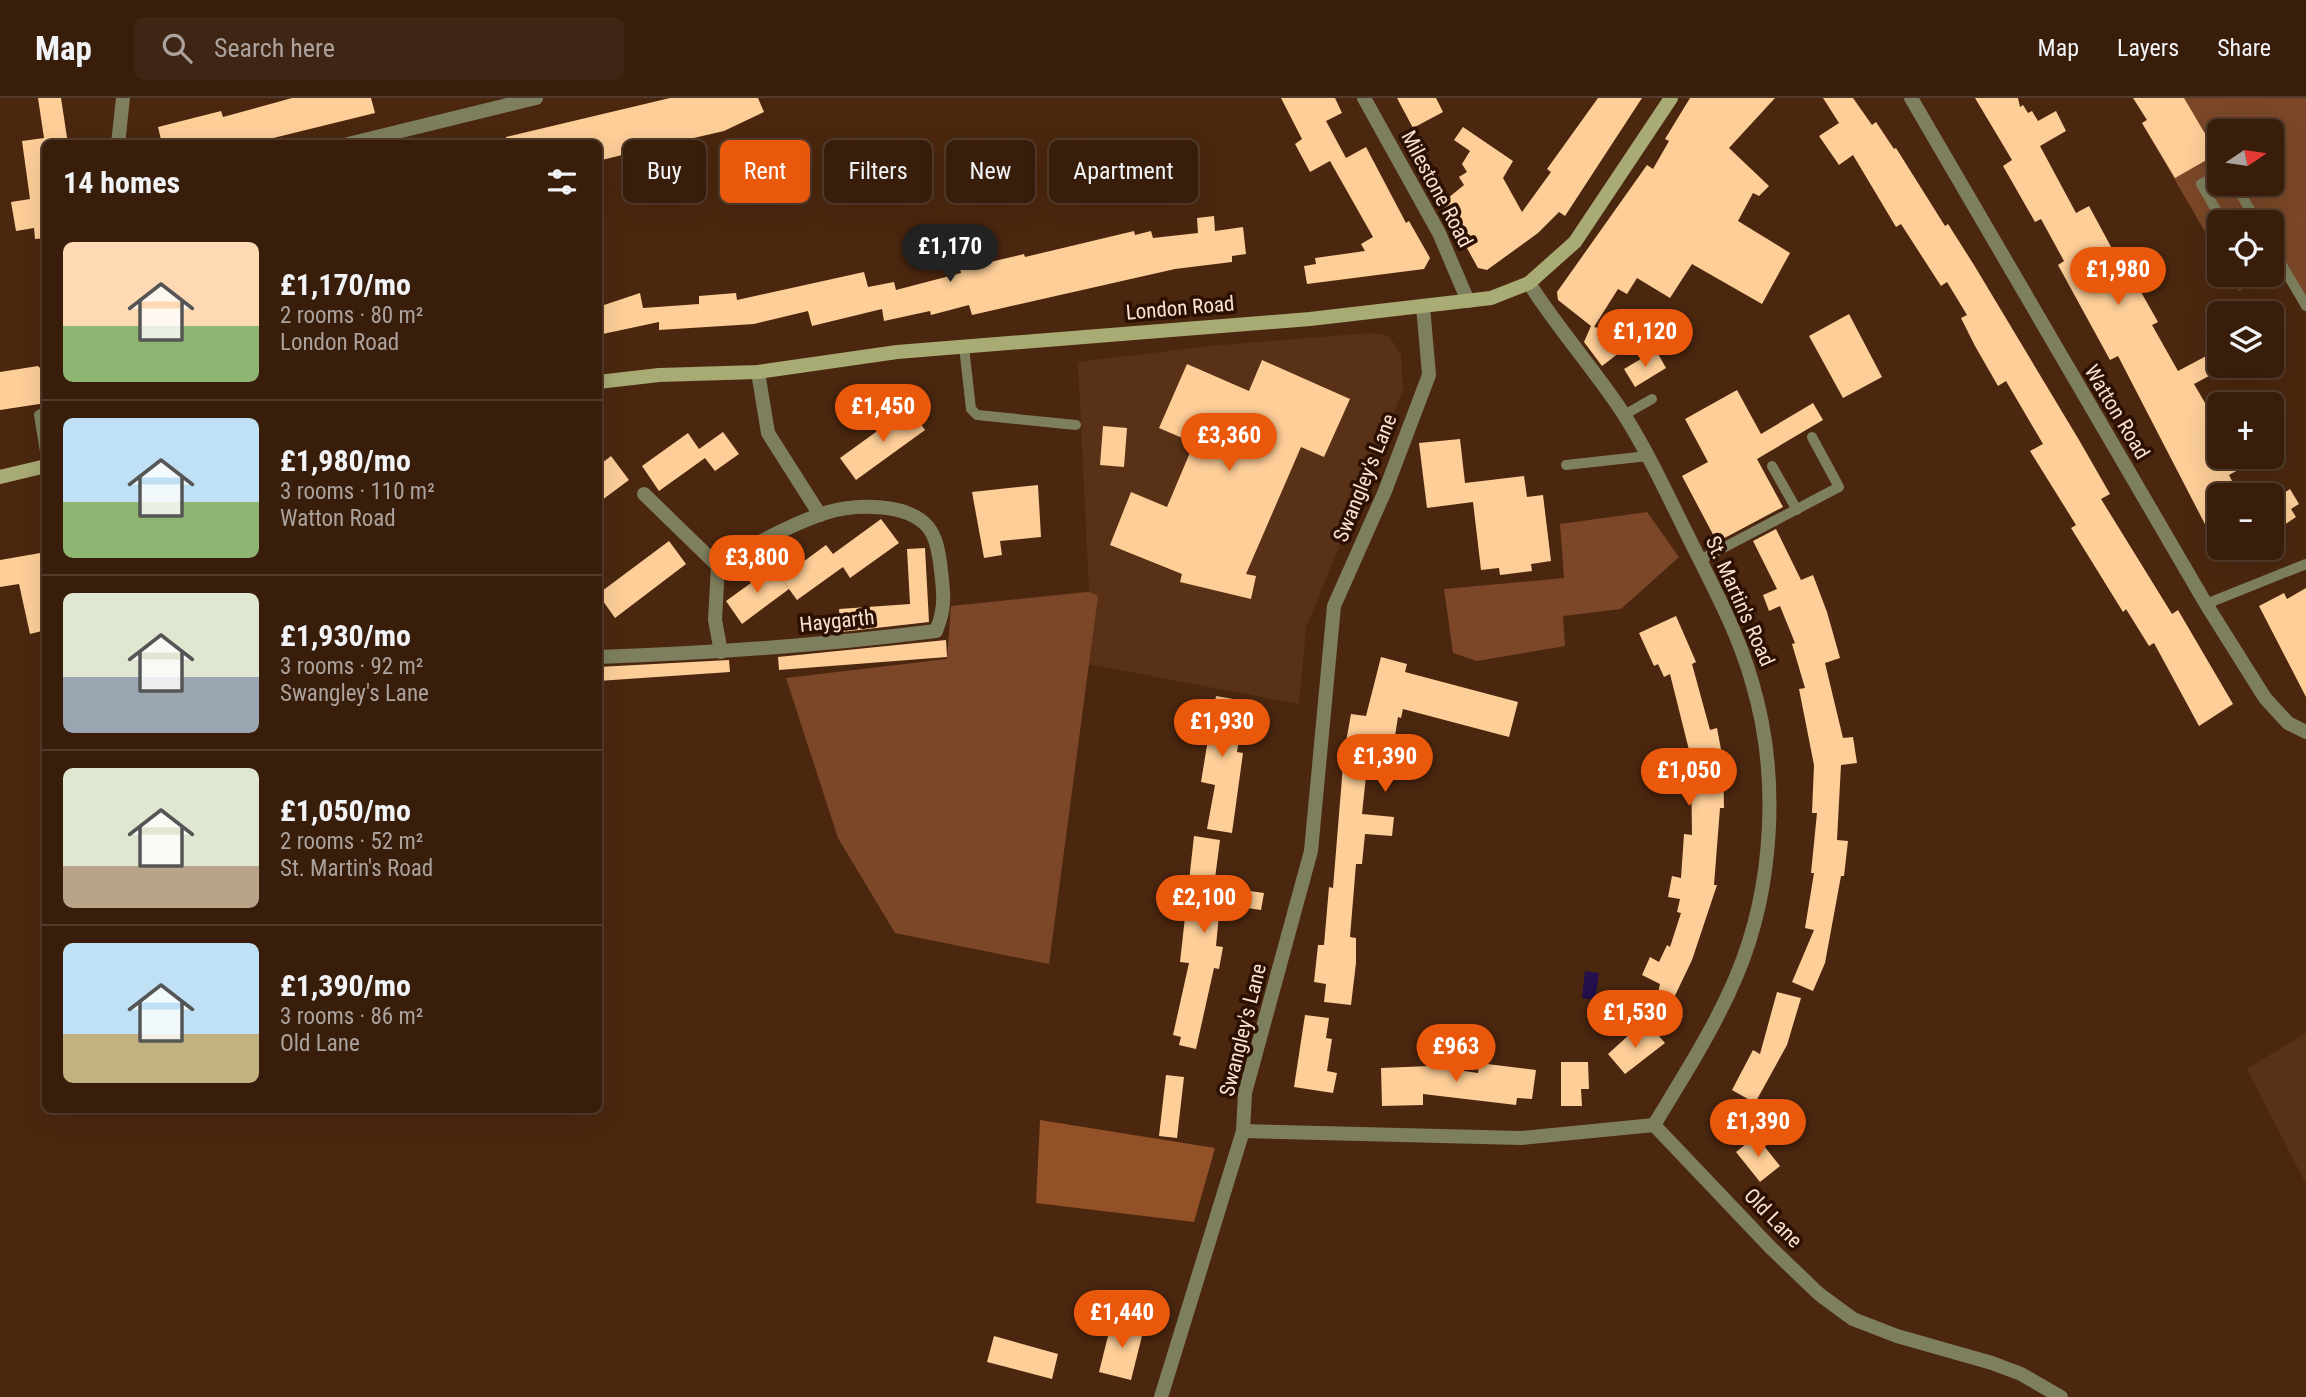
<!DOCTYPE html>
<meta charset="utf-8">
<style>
:root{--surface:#381d0b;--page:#3f2614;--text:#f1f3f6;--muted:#aba29d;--line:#523b2c;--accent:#ea580c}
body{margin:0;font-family:"Roboto Condensed",sans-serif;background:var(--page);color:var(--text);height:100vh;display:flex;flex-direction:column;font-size:26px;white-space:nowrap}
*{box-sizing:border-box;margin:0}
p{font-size:23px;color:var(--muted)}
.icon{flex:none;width:38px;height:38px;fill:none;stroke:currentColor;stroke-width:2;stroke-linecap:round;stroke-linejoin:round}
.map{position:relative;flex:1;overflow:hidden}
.sheet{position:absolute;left:42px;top:42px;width:560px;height:973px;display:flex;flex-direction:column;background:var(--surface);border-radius:10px;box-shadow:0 7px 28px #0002,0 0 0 2px var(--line)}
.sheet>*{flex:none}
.hud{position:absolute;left:623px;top:42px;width:665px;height:63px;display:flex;gap:14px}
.needle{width:46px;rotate:77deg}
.fabs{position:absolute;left:2207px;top:21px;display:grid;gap:14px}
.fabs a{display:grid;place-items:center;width:77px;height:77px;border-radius:10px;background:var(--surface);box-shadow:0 7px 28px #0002,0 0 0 2px var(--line);font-size:35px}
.price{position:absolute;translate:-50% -60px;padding:0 16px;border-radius:24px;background:var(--accent);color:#fff;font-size:23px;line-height:46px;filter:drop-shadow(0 2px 4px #0008)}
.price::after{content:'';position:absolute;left:50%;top:42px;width:21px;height:16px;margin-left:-10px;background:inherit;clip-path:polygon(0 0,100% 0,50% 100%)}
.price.active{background:#222;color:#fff}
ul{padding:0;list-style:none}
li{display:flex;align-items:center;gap:21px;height:175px;padding:0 21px}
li+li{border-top:2px solid var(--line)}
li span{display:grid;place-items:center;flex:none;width:196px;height:140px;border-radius:10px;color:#555}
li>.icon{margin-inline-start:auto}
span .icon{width:84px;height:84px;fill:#fffc;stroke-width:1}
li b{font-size:30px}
h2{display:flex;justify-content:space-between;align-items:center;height:84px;padding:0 21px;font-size:30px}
.chip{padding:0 24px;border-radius:10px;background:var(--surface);box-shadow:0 7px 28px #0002,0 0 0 2px var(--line);font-size:24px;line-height:63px}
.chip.active{background:var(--accent);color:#fff}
header{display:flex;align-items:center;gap:42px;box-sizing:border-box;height:98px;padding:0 35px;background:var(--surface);border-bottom:2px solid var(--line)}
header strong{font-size:33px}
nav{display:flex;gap:38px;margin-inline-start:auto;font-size:24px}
.search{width:490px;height:63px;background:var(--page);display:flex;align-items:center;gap:18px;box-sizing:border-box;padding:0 24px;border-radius:10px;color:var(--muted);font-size:26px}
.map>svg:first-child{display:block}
.built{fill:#593117}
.green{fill:#7b4728;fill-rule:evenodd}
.forest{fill:#935127}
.water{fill:#23104d}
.building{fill:#fdce98}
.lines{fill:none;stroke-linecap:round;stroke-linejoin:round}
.service{stroke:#7e7f5e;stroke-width:10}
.minor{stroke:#7e7f5e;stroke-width:14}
.tertiary{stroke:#7e7f5e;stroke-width:14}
.secondary{stroke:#a9ab75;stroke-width:14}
.labels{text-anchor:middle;stroke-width:7;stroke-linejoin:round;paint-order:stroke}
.street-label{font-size:21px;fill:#f9e1d3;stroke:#2c1001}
</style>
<header>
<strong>Map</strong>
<div class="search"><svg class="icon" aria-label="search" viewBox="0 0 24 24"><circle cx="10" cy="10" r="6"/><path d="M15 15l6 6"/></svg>Search here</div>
<nav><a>Map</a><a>Layers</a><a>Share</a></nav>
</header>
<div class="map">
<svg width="2306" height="1299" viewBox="0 0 2306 1299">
<rect width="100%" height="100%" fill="#4b270f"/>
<!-- built -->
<g class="built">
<path d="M1370,235L1389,238L1401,257L1403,292L1306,530L1299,606L1088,566L1049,866L895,835L931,562L947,561L951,508L1089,493L1078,264L1209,248Z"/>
<path d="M2306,935V1086L2247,971Z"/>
</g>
<!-- green -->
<g class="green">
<path d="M2184,0H2306V207L2282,169L2272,175V124H2219V158L2142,25ZM2219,33H2272V86H2219Z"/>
<path d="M2230,177H2268L2239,193Z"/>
<path d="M1647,414L1679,459L1621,511L1563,518L1565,548L1477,563L1453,555L1444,491L1564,480L1560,426Z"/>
<path d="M1089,494L1098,498L1049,866L895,835L838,740L786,580L947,561L951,508Z"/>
</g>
<!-- forest -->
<path class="forest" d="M1040,1022L1215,1050L1194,1124L1036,1105Z"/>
<!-- water -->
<path class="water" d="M1585,873L1599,875L1595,902L1582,900Z"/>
<!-- building -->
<g class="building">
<path d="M38,0H61L68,46H46V140L35,141L34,130L16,133L11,104L30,101L22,43L44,40Z"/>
<path d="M292,0H371L375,15L249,46H162L158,29L221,13L223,19Z"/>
<path d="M670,0H758L764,14L724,33L672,45L673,51L651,56L650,50L598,63V46H506V39Z"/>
<path d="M1281,0H1335L1342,15L1326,23L1346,60L1366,49L1406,125L1409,123L1430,160L1424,171L1307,186L1304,168L1316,166L1315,160L1365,153L1361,146L1373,139L1330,63L1310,74L1295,46L1302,41Z"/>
<path d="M1397,0H1436L1443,14L1413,30Z"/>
<path d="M1598,0H1642L1565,118L1559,114L1538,135L1487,172L1478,170L1442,105L1464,87L1459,79L1467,74L1462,66L1470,53L1454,42L1463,29L1513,63L1503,80L1522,114L1551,74L1547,71Z"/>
<path d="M1690,0H1775L1729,50L1769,88L1759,98L1753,95L1738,123L1790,155L1762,206L1692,166L1670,200L1637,180L1627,196L1618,191L1594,229L1608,232L1607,239L1619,255L1602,268L1584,244L1591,228L1558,202L1557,194L1647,67L1653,71L1669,43L1665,41Z"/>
<path d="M1823,0H1853L1872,27L1876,24L1894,51L1896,50L1945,128L1948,126L1974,167L2079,342L2110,396L2101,401L2172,516L2178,512L2233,606L2199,628L2154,545L2149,548L2126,511L2123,514L2071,430L2076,427L2030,353L2043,346L2006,283L1998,288L1975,248L1961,220L1967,217L1947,184L1941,188L1901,126L1896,129L1853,57L1839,67L1819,38L1839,25Z"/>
<path d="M1975,0H2018L2020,9L2023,7L2028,15L2032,13L2038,23L2056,13L2066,33L2040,48L2076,115L2089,108L2123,171L2156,153L2165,171L2137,187L2158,224L2152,227L2178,273L2210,256L2220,272L2194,286L2215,322L2206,327L2219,350V359H2233L2240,371L2229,377L2239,397H2219V426L2208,432L2118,258L2110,262L2058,167L2064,163L2041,121L2035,124L2003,68L2012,62Z"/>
<path d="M2133,0H2184L2217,56L2175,80L2142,25L2147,22Z"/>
<path d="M1214,118L1215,133L1243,129L1246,156L1232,158V164L1175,171L972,217L969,207L931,217L930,213L884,223L882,211L812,228L808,213L754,226L659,232V224L598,237V209L640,195L643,210L699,206V198L736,195L737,202L864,174L868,189L894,184L896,192L961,175L960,171L1024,156L1025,159L1134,133L1135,137L1151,133L1153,140L1198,135L1197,120Z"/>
<path d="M1849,216L1882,279L1843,300L1809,238Z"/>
<path d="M1656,252L1666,270L1635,289L1624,271Z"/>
<path d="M1262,262L1350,301L1324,359L1301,349L1246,476L1256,478L1251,501L1180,484L1182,476L1110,447L1131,394L1167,409L1194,345L1159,330L1187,266L1249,293Z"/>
<path d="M38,268L46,276V305L0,312V274Z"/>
<path d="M1737,292L1761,336L1813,305L1823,322L1757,361L1783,409L1717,444L1682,378L1708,364L1685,321Z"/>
<path d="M909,310L925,332L856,382L840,360Z"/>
<path d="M1103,328L1127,330L1124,369L1100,367Z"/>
<path d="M723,334L739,356L715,373L705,360L659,393L642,368L688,335L699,351Z"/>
<path d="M1460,341L1465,385L1524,378L1527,399L1543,397L1551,463L1531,466L1532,473L1500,477L1499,470L1481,472L1473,404L1427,410L1419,345Z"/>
<path d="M611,358L629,382L598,405V368Z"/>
<path d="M1038,387L1041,439L1000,443L1002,457L984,460L972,394Z"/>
<path d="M2290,391L2299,406L2291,411L2296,419L2272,435V403Z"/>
<path d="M881,421L899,445L850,480L843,469L797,502L781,480L826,447L833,456Z"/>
<path d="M1776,431L1801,482L1813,477L1827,514L1840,560L1825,565L1843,640L1853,639L1857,665L1841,667L1837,742L1848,743L1844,778H1841L1825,865L1813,893L1792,884L1814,832L1805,830L1814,775H1811L1817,715H1812L1814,667L1799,591L1805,590L1792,546L1795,545L1780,508L1769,513L1763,497L1777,491L1753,443Z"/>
<path d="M669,443L686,466L615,520L598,496Z"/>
<path d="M925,450L929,524L841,534L839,511L910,506L907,451Z"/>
<path d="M46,454V532L30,536L19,486L0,489V462Z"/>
<path d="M773,469L789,491L742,526L726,503Z"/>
<path d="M2306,490V599L2259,508L2284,495L2287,501Z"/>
<path d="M1676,518L1696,564L1692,566L1710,632L1717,630L1723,662L1724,710H1720L1714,787H1717L1692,862L1671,906L1657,899L1660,886L1642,877L1650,859L1659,864L1667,847L1670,849L1681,815L1677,814L1680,801L1668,799L1672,778L1681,780L1684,736L1692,737L1691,660L1670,576L1664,579L1658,566L1654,568L1639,535Z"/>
<path d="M946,542L947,559L779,572L778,559Z"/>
<path d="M1381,559L1407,566L1405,574L1518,604L1509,639L1403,611L1401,620L1398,619L1391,663L1368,659L1362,716L1394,719L1392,738L1365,736L1362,766H1356L1350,839L1356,840V865L1351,907L1324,904L1326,886L1314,884L1318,847H1324L1329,789L1333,790L1344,655L1351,616L1366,618Z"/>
<path d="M729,562L730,574L598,583V569Z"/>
<path d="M1216,598L1245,603L1237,654L1243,655L1232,735L1207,731L1215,687L1201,684L1208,641L1189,638L1192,620L1212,623Z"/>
<path d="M1194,738L1220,742L1214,788L1264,795L1261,812L1220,806L1216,848L1223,849L1219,871L1214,870L1196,951L1179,947L1181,939L1173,937L1189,865L1180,864Z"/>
<path d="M1777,894L1801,900L1787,947L1755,1005L1732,992L1753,952L1760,956Z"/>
<path d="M1305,917L1329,920L1326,940L1332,941L1327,973L1337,975L1333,995L1294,989Z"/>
<path d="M1652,930L1665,945L1625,976L1608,956L1631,935L1637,943Z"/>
<path d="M1561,964H1588L1589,991H1581L1582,1008H1561Z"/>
<path d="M1479,965L1536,972L1532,1001L1517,1000L1516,1007L1423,996V1007L1382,1008L1381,970L1430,968L1478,975Z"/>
<path d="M1166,977L1184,979L1177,1040L1159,1038Z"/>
<path d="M1756,1038L1780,1068L1760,1084L1736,1054Z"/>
<path d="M1112,1222L1144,1230L1131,1282L1099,1274Z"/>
<path d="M994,1238L1058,1256L1052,1281L987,1264Z"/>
</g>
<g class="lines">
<!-- service -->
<g class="service">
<path d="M2219,76L2201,86L2223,124"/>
<path d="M2235,86L2257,124"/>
<path d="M2272,150L2306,208"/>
<path d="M964,249L971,311L977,317L1076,327"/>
<path d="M46,313L39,317L46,360"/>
<path d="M1624,317L1652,301"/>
<path d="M1566,367L1648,358"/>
<path d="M1772,368L1797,412"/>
<path d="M1700,462L1839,389L1812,339"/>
<path d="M2206,506L2306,466"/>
</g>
<!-- minor -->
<g class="minor">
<path d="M1364,0L1439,135L1468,203"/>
<path d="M1911,0L2206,506L2265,600L2288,625L2306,634"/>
<path d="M348,46L536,0"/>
<path d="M1529,185C1556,228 1590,266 1619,309C1645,348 1665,392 1686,434C1710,483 1737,531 1752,584C1780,677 1774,790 1736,879C1714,931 1683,979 1654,1027"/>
<path d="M758,274L768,335L820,417"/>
<path d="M644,396L718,468"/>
<path d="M598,559C712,555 824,547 936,533C947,507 943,492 940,464C938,452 936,439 928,429C907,404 853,406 825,415C788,427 751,448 718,468L715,522L721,554"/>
<path d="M1243,1033L1521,1040L1654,1027L1770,1149L1819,1196L1853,1221L1897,1238L1992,1265L2021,1276L2061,1299"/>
<path d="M1161,1299L1243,1033L1245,995L1311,753L1334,508L1385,393L1429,277L1423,208"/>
</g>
<!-- tertiary -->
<path class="tertiary" d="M118,46L123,0"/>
<!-- secondary -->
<g class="secondary">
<path d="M598,284L659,277L758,274L897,254L1310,221L1491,200L1529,185L1575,144L1671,0"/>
<path d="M0,379L46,368"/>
</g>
</g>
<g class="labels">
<!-- street labels -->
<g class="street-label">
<text transform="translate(1437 91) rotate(62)" y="7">Milestone Road</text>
<text transform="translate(1180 210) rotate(-5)" y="7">London Road</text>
<text transform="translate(2117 314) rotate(59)" y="7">Watton Road</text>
<text transform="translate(1365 380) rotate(-68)" y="7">Swangley's Lane</text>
<text transform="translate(1740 503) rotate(66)" y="7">St. Martin's Road</text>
<text transform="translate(837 523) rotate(-6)" y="7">Haygarth</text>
<text transform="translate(1243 932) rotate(-76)" y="7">Swangley's Lane</text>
<text transform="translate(1773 1120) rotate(46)" y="7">Old Lane</text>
</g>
</g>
</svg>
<div class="fabs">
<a><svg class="needle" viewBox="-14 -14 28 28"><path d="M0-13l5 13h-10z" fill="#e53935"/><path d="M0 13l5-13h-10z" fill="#aba29d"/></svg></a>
<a><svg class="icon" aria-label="locate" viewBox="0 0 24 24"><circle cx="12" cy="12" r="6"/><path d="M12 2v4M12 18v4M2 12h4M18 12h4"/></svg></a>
<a><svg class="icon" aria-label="layers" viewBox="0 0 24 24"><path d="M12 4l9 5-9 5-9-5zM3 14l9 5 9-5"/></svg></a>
<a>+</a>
<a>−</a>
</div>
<b class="price active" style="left:950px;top:186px">£1,170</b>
<b class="price" style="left:2118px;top:209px">£1,980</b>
<b class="price" style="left:1645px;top:271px">£1,120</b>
<b class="price" style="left:883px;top:346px">£1,450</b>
<b class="price" style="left:1229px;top:375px">£3,360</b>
<b class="price" style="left:757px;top:497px">£3,800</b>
<b class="price" style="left:1222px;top:661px">£1,930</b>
<b class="price" style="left:1385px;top:696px">£1,390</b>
<b class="price" style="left:1689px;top:710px">£1,050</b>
<b class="price" style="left:1204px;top:837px">£2,100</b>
<b class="price" style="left:1635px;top:952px">£1,530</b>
<b class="price" style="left:1456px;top:986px">£963</b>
<b class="price" style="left:1758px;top:1061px">£1,390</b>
<b class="price" style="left:1122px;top:1252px">£1,440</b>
<div class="hud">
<a class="chip">Buy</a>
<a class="chip active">Rent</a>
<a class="chip">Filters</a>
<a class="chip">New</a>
<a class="chip">Apartment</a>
</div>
<section class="sheet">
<h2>14 homes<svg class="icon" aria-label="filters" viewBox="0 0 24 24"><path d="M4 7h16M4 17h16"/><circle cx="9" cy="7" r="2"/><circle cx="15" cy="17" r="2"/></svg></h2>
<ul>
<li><span style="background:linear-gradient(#ffd9b3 60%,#8fb573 0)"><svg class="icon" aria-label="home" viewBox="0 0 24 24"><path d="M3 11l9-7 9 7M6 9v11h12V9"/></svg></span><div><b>£1,170/mo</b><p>2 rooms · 80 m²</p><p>London Road</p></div></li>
<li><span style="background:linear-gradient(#bfe0f5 60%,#8fb573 0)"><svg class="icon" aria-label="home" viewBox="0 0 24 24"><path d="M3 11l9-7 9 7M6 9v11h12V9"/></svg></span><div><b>£1,980/mo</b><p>3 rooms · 110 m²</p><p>Watton Road</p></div></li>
<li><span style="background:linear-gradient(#dfe7d0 60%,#9aa5b1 0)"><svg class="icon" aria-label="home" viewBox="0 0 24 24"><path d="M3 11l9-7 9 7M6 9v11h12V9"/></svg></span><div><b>£1,930/mo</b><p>3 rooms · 92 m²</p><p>Swangley's Lane</p></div></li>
<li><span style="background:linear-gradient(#dfe7d0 70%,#b9a48a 0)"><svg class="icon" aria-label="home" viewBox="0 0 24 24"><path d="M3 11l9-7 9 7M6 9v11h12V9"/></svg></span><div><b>£1,050/mo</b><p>2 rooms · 52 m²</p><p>St. Martin's Road</p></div></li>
<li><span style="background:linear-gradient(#bfe0f5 65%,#c2b280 0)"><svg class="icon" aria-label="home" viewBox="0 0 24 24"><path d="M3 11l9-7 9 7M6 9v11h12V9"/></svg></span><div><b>£1,390/mo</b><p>3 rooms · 86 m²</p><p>Old Lane</p></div></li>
</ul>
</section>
</div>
